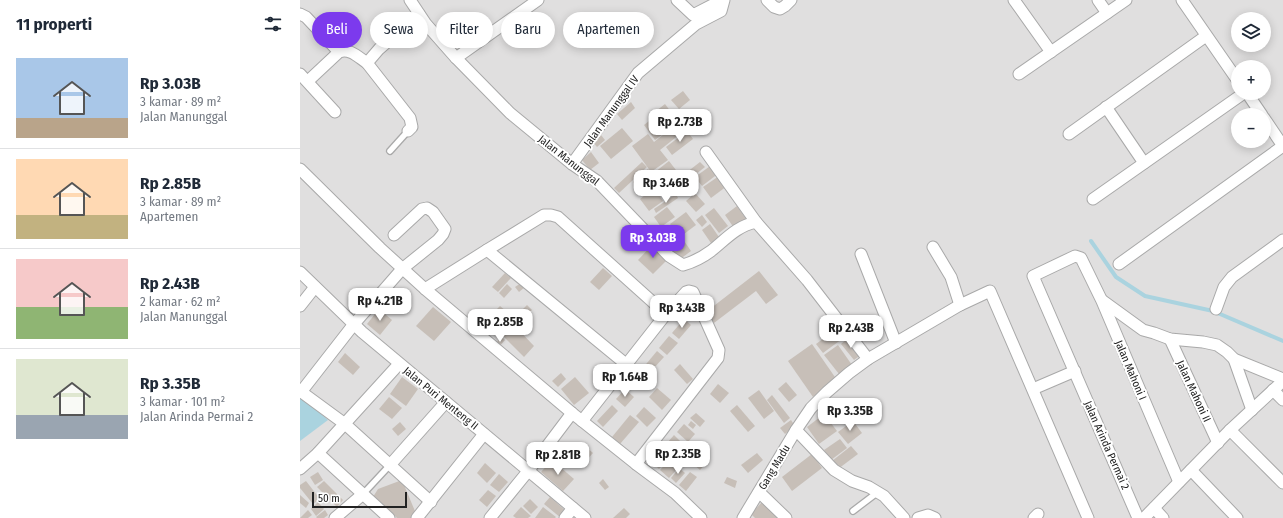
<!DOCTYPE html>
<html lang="id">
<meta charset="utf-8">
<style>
:root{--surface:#fff;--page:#f2f2f3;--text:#1f2937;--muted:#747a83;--line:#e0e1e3;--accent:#7c3aed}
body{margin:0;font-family:"Fira Sans Condensed",sans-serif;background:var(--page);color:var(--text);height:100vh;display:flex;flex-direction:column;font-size:15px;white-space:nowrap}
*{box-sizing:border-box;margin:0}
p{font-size:13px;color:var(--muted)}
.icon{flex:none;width:22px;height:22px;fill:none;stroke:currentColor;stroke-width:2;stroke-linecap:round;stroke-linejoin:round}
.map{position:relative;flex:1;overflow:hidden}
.panel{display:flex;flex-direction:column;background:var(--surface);width:300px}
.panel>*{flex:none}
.banner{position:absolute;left:12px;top:12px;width:380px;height:36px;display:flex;gap:8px}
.buttons{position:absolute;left:931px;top:12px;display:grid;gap:8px}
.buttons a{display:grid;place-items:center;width:40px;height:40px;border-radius:50%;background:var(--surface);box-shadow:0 2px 10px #0003;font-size:20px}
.scale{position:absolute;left:12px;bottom:10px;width:95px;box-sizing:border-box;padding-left:4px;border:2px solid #222;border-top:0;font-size:11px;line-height:14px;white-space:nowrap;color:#222;-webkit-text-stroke:3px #fff;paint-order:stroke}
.price{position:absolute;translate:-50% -34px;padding:0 9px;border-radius:8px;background:#fff;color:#222;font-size:13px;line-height:26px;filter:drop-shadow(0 1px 2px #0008)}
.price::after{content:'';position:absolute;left:50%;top:24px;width:12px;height:9px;margin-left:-6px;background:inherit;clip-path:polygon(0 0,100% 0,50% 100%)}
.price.active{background:var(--accent);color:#fff}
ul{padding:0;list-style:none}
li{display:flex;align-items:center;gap:12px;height:100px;padding:0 16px}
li+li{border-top:1px solid var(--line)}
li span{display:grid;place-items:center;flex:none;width:112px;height:80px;border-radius:0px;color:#555}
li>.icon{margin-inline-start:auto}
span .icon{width:48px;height:48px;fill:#fffc;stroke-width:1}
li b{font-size:17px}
h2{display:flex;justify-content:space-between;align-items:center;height:48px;padding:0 16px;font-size:17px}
.pill{padding:0 14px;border-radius:18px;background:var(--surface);box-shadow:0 2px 10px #0003;font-size:14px;line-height:36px}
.pill.active{background:var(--accent);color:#fff}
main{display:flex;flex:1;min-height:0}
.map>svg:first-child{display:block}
.residential{fill:#e0dfdf;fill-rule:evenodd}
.water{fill:#aad3df}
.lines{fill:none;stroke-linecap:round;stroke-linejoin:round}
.stream{stroke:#aad3df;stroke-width:4}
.building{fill:#c7bfb8}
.service-casing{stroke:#a9a9a9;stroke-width:8}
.minor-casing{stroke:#a9a9a9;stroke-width:13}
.service{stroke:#fff;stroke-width:5.5}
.minor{stroke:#fff;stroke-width:11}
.labels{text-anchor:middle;stroke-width:4;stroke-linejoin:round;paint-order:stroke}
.street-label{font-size:11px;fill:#222;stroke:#fff}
</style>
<main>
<section class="panel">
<h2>11 properti<svg class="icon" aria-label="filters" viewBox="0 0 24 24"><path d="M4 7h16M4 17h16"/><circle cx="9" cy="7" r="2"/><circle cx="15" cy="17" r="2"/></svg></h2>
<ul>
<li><span style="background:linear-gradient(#a9c7e8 75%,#b9a48a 0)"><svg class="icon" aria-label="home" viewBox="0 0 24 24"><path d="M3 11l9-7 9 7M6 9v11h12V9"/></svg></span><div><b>Rp 3.03B</b><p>3 kamar · 89 m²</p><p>Jalan Manunggal</p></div></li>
<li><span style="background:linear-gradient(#ffd9b3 70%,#c2b280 0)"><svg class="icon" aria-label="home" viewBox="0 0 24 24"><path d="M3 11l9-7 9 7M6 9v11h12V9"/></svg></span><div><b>Rp 2.85B</b><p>3 kamar · 89 m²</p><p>Apartemen</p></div></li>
<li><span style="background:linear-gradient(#f6c9c9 60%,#8fb573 0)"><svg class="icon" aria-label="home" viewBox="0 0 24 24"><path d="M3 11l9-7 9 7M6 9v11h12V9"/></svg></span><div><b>Rp 2.43B</b><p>2 kamar · 62 m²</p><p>Jalan Manunggal</p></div></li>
<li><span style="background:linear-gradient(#dfe7d0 70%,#9aa5b1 0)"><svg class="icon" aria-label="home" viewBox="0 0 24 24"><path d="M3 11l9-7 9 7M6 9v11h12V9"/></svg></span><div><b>Rp 3.35B</b><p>3 kamar · 101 m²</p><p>Jalan Arinda Permai 2</p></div></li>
</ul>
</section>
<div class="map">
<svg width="983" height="518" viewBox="0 0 983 518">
<rect width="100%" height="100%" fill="#f2efe9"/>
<!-- residential -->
<path class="residential" d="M0,0H983V518H0ZM938,19H964V45H938ZM938,67H964V93H938ZM938,115H964V141H938Z"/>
<!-- water -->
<path class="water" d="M0,396L28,420L0,441Z"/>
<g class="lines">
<!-- stream -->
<path class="stream" d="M791,241L816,277L845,296L913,311L983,341"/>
</g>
<!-- building -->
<g class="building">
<path d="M383,91L390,100L379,109L371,100Z"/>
<path d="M331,102L335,108L322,120L317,114Z"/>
<path d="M365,104L377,120L369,127L370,129L355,140L344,125L359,113L356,111Z"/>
<path d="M379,122L385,130L360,150L368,160L351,172L332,146L348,134L354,142Z"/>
<path d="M322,128L333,141L311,159L300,146Z"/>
<path d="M387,131L393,139L372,155L366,147Z"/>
<path d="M301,135L305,140L297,147L293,142Z"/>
<path d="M291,152L299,163L290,170L282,160Z"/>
<path d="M369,161L386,183L368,198L350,176Z"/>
<path d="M342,162L347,167L319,193L314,188Z"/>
<path d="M400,162L405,167L386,182L382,176Z"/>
<path d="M413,164L419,173L402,186L395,177Z"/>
<path d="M348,169L351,173L336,185L333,182Z"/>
<path d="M419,176L427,186L411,198L403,187Z"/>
<path d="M354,188L363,201L349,211L340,199Z"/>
<path d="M395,193L405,204L396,212L386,201Z"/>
<path d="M376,194L378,198L356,213L354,209Z"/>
<path d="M437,206L446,219L434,228L425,215Z"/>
<path d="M367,207L375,217L361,227L354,217Z"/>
<path d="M414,208L428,226L419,233L405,215Z"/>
<path d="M386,212L396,225L380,237L370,224Z"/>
<path d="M402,215L407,222L402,227L396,220Z"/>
<path d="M410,224L421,240L413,246L402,230Z"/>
<path d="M382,238L391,251L379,260L369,248Z"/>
<path d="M353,244L368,259L353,274L338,260Z"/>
<path d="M303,268L312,276L299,290L290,282Z"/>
<path d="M459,271L478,295L466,304L456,291L414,323L406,312Z"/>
<path d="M205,273L211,278L198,292L192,287Z"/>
<path d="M221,283L225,287L219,292L215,287Z"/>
<path d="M207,284L212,289L204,298L199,293Z"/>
<path d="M101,292L110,299L98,312L90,305Z"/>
<path d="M227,305L232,310L223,318L219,313Z"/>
<path d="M200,306L206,311L193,324L187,319Z"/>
<path d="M133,307L151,322L134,341L116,326Z"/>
<path d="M79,309L92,320L80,335L67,324Z"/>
<path d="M384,319L391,325L379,339L372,333Z"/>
<path d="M214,325L234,346L224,357L203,336Z"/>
<path d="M535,330L542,339L523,353L516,344Z"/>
<path d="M369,336L378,343L367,355L359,348Z"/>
<path d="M202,337L205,340L198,348L194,345Z"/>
<path d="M548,338L562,354L554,360L541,344Z"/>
<path d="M512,344L537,380L513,397L488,361Z"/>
<path d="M538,345L552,365L539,374L524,355Z"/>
<path d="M357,351L364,357L343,380L337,375Z"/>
<path d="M45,353L60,367L53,375L38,362Z"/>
<path d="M380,364L393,379L387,384L374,370Z"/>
<path d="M261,373L266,379L258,387L252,381Z"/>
<path d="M102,377L118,389L106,406L90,394Z"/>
<path d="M275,377L289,393L274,405L261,389Z"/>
<path d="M486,382L497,395L489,402L478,389Z"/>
<path d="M418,384L429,393L420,403L410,394Z"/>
<path d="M357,388L371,400L362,410L349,397Z"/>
<path d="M325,389L334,397L325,407L316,399Z"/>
<path d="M459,390L474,411L464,419L448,398Z"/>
<path d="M472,395L490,418L484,423L467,400Z"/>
<path d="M89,397L102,408L92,419L79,409Z"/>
<path d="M312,405L318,411L303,427L297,421Z"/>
<path d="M437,405L455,426L448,432L430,411Z"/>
<path d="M344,407L356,418L347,427L336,416Z"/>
<path d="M396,413L405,421L400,427L390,418Z"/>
<path d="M524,414L537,431L519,444L507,427Z"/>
<path d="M330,415L339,422L320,444L312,437Z"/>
<path d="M491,420L495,426L485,434L480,428Z"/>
<path d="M391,421L396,425L393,429L388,425Z"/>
<path d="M553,421L562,433L548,444L538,432Z"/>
<path d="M100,422L106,429L98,436L92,429Z"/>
<path d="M384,424L395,434L388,442L377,432Z"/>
<path d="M374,435L381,442L375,449L368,442Z"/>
<path d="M540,439L547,448L531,460L524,450Z"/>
<path d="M285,446L293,453L283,464L275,457Z"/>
<path d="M551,446L558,454L538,469L532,461Z"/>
<path d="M360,449L370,457L359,469L350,460Z"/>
<path d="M400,452L409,460L400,470L391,462Z"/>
<path d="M457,453L463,460L448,473L441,465Z"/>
<path d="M512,454L522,468L492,491L482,477Z"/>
<path d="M371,458L380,466L369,478L360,470Z"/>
<path d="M252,460L274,479L263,491L241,472Z"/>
<path d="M185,463L196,473L187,483L177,473Z"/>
<path d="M379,468L385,473L376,483L371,478Z"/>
<path d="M18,472L23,480L15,485L10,477Z"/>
<path d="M390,472L397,477L386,491L379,485Z"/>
<path d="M199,474L208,482L199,492L190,485Z"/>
<path d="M427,477L437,481L435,488L424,483Z"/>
<path d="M303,479L309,487L305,490L299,483Z"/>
<path d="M102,480L117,516L111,518H97L73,497L78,489Z"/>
<path d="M6,481L20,499L13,504L0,488V485Z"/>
<path d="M24,481L43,500L37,507L17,487Z"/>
<path d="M188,490L196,496L187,507L179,500Z"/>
<path d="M0,495L9,503L6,508L0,503Z"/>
<path d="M250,497L267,512L261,518L244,504Z"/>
<path d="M230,499L238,507L231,514L223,506Z"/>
<path d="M18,502L24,509L16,516L11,509Z"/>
<path d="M462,502L479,518H455L451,514Z"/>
<path d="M221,507L231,516L228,518H216L213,516Z"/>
<path d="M243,507L256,517L255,518H235Z"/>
<path d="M324,508L330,514L326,518H313Z"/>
<path d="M8,510L12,515L8,518H0Z"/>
<path d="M25,510L28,515L24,518H17L16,517Z"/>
</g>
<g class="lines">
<defs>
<g id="service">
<path d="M90,151L108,131"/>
<path d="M63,494L90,465"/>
<path d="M553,511L578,492"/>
</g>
<g id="minor">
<path d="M110,0L126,24L156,58L210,113L272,164L297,181L369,256L383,265C393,262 403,257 411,251C426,239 437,226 456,222"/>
<path d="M377,0L393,15L422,0"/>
<path d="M467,0L474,7L480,9L485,6L491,0"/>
<path d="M714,0L751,52"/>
<path d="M798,0L807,13"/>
<path d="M882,0L938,81"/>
<path d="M0,14L6,17L39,52"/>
<path d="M156,58L238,0"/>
<path d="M0,74L35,112"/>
<path d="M719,74L826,0"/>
<path d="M8,81L39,52C50,48 58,57 67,63"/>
<path d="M947,93L962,115"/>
<path d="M806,107L844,163"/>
<path d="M964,118L983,146"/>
<path d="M108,131L112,127L110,118L67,63L79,49L119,14"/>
<path d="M769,134L906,36"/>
<path d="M406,152L456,222L507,280L568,359"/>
<path d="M272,164L338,73L396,24L421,11L424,0"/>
<path d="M0,169L80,248L125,289L272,413L336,464L375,493L401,518"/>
<path d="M793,199L944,93"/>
<path d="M633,247L651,277L660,305"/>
<path d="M187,250L327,365"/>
<path d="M561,254L596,343"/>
<path d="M819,264L983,146"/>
<path d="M0,272L62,332L285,518"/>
<path d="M125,289L187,250L244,215H251L258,217L366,314"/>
<path d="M803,301L843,330L854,333L870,339L903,342L917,345L927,352L934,359L983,379"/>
<path d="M0,306L15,287"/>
<path d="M916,309L924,287L932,277L983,240"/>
<path d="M870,339L918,443"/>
<path d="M934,359L952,410"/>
<path d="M733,389L775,371"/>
<path d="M973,390L983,400"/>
<path d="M0,391L45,424L131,502"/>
<path d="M1,392L54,324L102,269L138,240L143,234L145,229L133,212L127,208L122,209L94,235"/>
<path d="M282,421L366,314L386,292L389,291L393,292L419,350L418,358L336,464"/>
<path d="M496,430L534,470L552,481L569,487L584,496L604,518"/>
<path d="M930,430L983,483"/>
<path d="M18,453L89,518"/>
<path d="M90,465L146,402"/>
<path d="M0,469L18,453L99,364"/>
<path d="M891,470L937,518"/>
<path d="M459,492L486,518"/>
<path d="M854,508L863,518"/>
<path d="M35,518L63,494"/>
<path d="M117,518L184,434"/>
<path d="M190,518L229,470L272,413"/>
<path d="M265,518L273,508"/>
<path d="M443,518L496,430L511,408L527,392L549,373L568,359L660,305L690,291L788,518"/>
<path d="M618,518L628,515L635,518"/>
<path d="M734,518L738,514"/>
<path d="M838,518L733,276L775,256L781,258L802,301L879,482"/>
<path d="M844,518L930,430L983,381"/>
</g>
</defs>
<!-- service casing -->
<use href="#service" class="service-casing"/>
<!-- minor casing -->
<use href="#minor" class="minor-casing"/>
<!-- service -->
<use href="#service" class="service"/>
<!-- minor -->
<use href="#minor" class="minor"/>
</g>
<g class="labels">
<!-- street labels -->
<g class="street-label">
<text transform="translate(311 111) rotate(-54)" y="4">Jalan Manunggal IV</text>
<text transform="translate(269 160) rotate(38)" y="4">Jalan Manunggal</text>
<text transform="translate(831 370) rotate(67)" y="4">Jalan Mahoni I</text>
<text transform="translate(894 391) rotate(65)" y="4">Jalan Mahoni II</text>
<text transform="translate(141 398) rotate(39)" y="4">Jalan Puri Menteng II</text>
<text transform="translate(807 445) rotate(66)" y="4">Jalan Arinda Permai 2</text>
<text transform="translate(474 467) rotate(-59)" y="4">Gang Madu</text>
</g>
</g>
</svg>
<div class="buttons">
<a><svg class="icon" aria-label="layers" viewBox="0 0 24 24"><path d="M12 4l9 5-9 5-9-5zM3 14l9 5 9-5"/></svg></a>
<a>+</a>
<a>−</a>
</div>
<div class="scale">50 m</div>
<b class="price" style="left:380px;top:143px">Rp 2.73B</b>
<b class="price" style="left:366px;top:204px">Rp 3.46B</b>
<b class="price active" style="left:353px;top:259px">Rp 3.03B</b>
<b class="price" style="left:80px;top:322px">Rp 4.21B</b>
<b class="price" style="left:382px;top:329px">Rp 3.43B</b>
<b class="price" style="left:200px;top:343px">Rp 2.85B</b>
<b class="price" style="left:551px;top:349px">Rp 2.43B</b>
<b class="price" style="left:325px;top:398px">Rp 1.64B</b>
<b class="price" style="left:550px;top:432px">Rp 3.35B</b>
<b class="price" style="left:378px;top:475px">Rp 2.35B</b>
<b class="price" style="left:258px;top:476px">Rp 2.81B</b>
<div class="banner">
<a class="pill active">Beli</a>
<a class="pill">Sewa</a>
<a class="pill">Filter</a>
<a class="pill">Baru</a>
<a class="pill">Apartemen</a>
</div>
</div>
</main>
